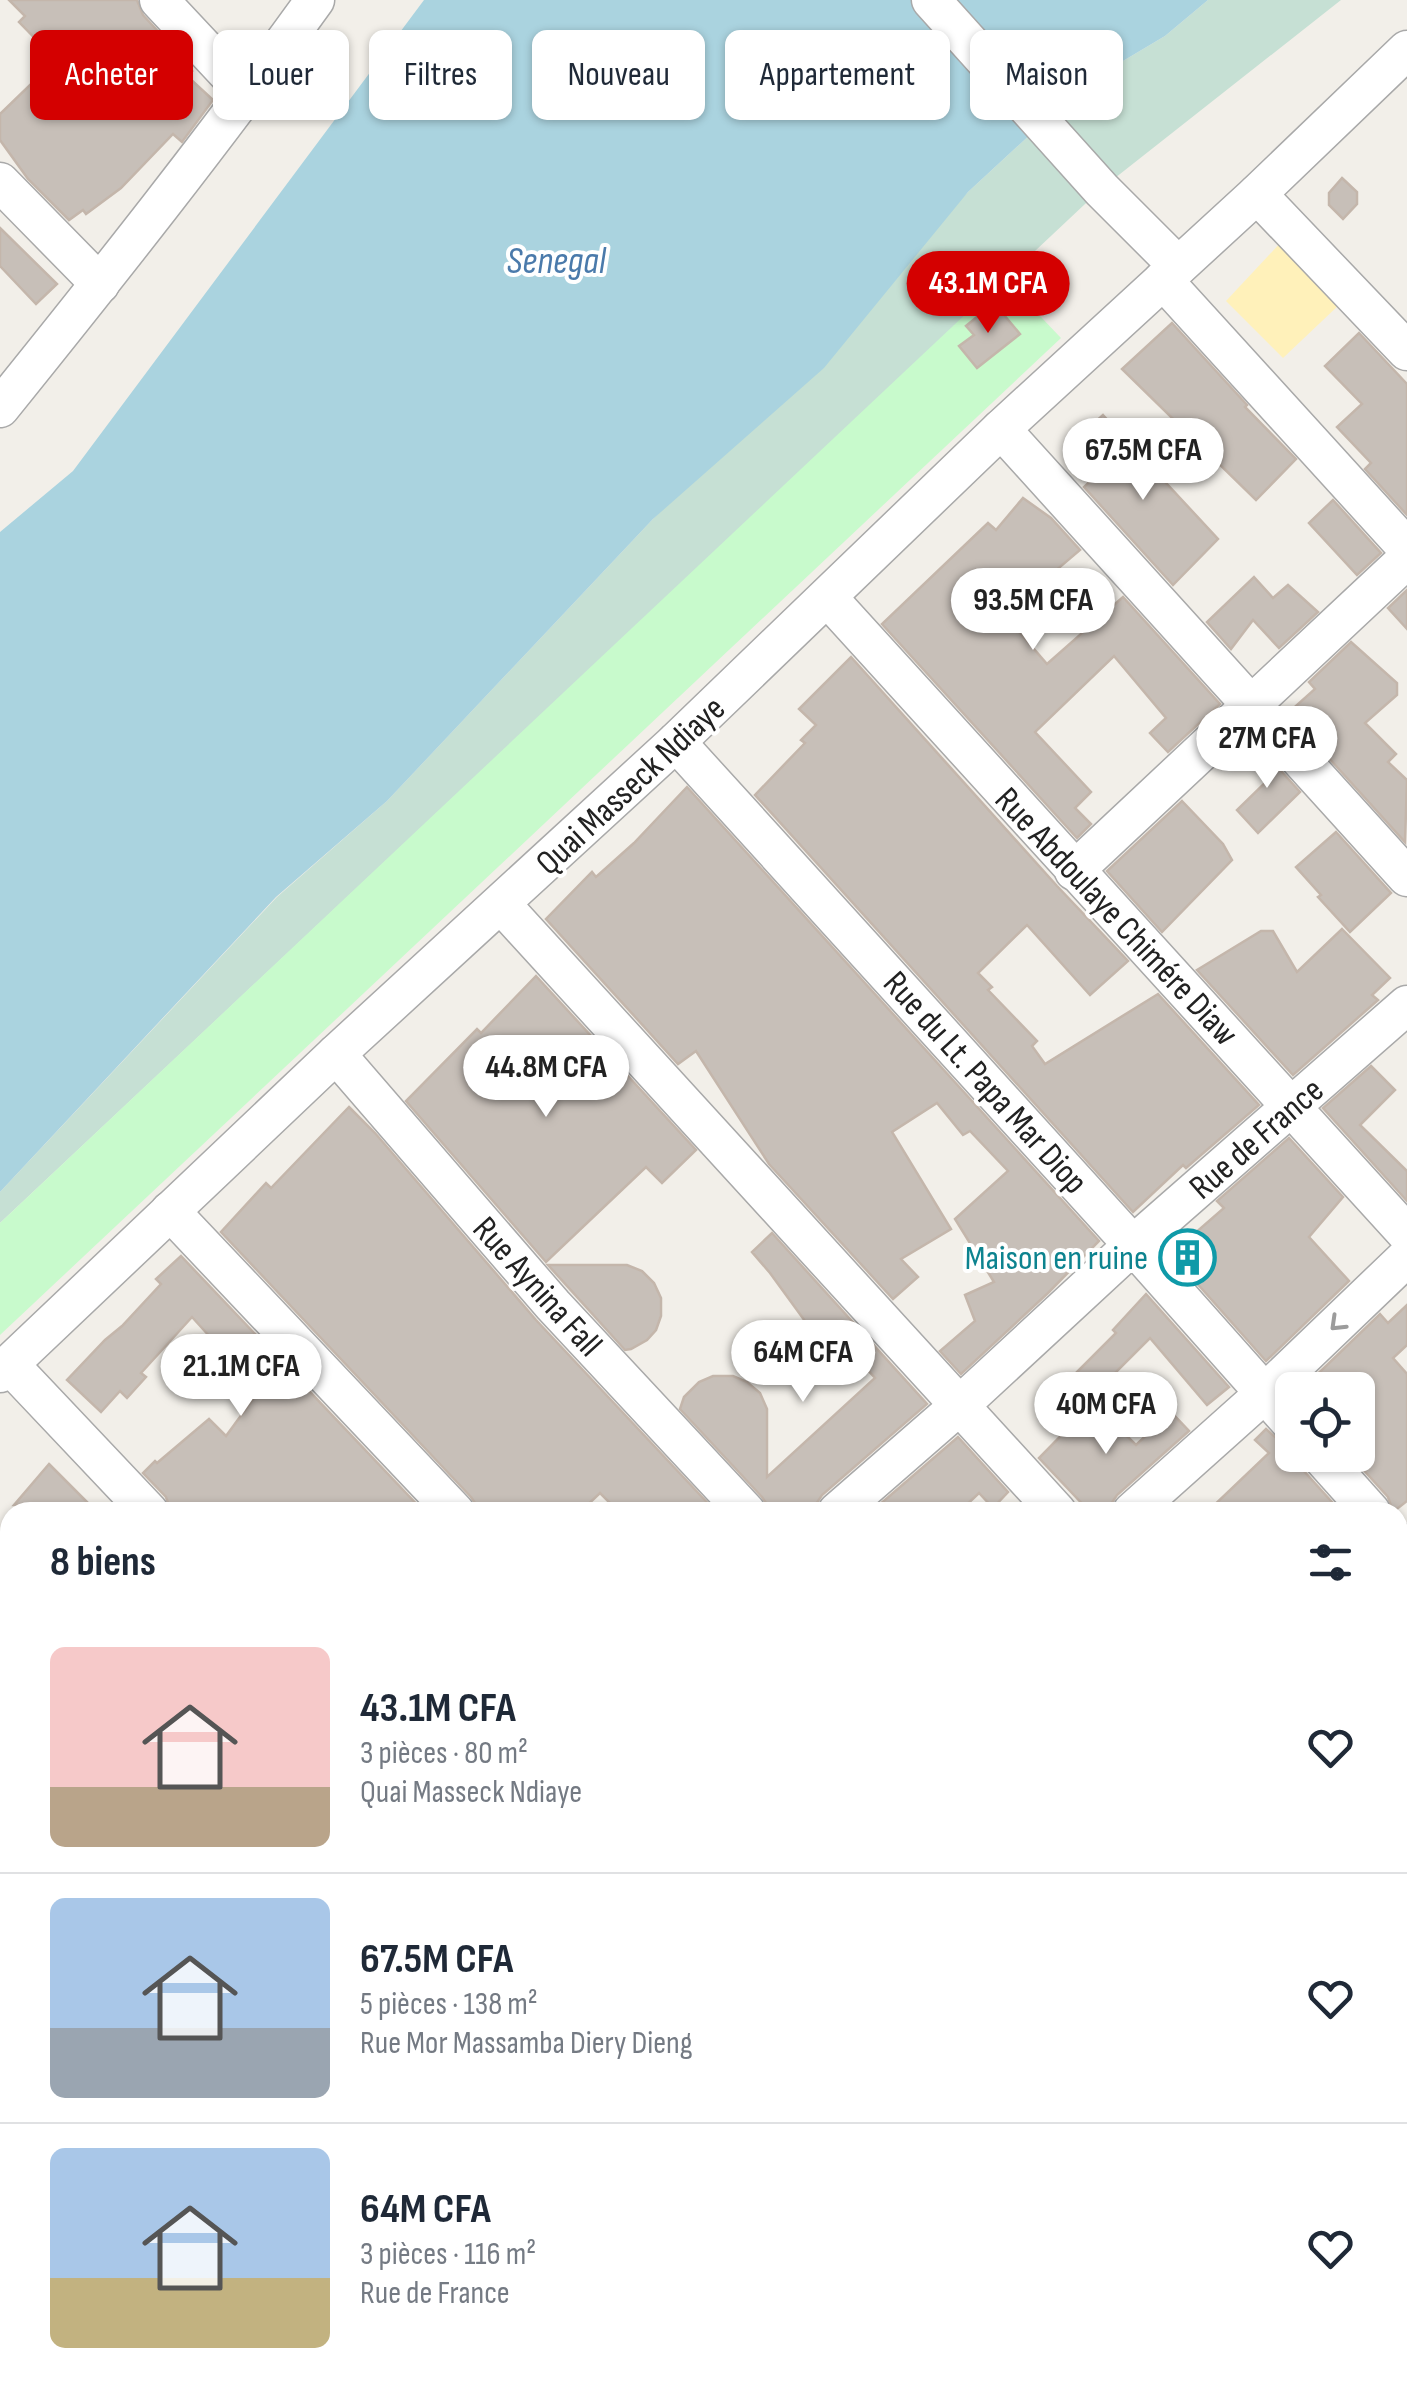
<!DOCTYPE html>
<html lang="fr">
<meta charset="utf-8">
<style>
:root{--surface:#fff;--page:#f6f6f7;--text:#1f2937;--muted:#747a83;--line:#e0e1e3;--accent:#d40000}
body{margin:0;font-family:"Sofia Sans Condensed",sans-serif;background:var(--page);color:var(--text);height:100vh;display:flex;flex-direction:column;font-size:38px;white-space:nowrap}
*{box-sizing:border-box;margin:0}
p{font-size:32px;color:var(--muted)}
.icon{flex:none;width:55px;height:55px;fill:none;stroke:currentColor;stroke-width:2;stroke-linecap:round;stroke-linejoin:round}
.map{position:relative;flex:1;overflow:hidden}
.side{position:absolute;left:0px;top:1502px;width:1408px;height:892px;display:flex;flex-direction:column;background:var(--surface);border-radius:30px 30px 0 0;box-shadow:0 2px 8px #0004}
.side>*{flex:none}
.hud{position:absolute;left:30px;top:30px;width:1348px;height:90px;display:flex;gap:20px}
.tools{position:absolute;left:1275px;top:1372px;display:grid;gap:20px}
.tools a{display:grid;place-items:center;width:100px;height:100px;border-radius:15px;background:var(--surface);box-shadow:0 2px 8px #0004;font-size:50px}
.price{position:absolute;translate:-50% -85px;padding:0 22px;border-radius:35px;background:#fff;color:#222;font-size:32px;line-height:65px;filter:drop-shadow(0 2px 5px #0008)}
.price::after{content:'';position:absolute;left:50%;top:60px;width:30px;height:22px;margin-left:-15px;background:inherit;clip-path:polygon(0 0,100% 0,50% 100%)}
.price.selected{background:var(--accent);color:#fff}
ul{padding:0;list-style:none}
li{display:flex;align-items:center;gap:30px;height:250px;padding:0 50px}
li+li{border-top:2px solid var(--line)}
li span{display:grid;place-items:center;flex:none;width:280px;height:200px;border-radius:15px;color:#555}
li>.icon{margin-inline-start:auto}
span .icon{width:120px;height:120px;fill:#fffc;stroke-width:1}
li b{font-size:42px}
h2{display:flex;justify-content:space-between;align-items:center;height:120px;padding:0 50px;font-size:42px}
.pill{padding:0 35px;border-radius:15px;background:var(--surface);box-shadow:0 2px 8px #0004;font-size:35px;line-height:90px}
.pill.selected{background:var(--accent);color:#fff}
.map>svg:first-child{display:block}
.wetland{fill:#c6e0d4}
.sand{fill:#fff1ba}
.park{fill:#c8facc}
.water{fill:#aad3df}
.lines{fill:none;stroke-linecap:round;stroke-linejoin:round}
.stream{stroke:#aad3df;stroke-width:11}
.building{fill:#c7bfb8;stroke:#c4b6ab;stroke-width:2.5}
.minor-casing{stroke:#a9a9a9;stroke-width:41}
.minor{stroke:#fff;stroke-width:38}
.oneway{stroke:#9c9c9c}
.labels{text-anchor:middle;stroke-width:8;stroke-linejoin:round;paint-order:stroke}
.street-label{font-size:35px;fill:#222;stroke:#fff}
.culture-label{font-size:35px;fill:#0d838f;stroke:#fff;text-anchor:end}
.water-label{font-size:38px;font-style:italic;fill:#4a7aab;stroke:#fff}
</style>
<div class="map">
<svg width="1407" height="2393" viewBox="0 0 1407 2393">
<rect width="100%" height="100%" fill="#f2efe9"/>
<!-- wetland -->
<path class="wetland" d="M1208,0H1341L1101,189L0,1223V1192L277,897L387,801L653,519L968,192L1086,83L1165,36Z"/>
<!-- sand -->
<path class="sand" d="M1283,240L1340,304L1283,358L1226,301Z"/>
<!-- park -->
<path class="park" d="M1004,278L1061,338L0,1335V1223Z"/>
<!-- water -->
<path class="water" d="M424,0H1208L1165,36L1086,83L968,192L824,368L653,519L387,801L276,897L0,1192V532L73,471Z"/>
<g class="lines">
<!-- stream -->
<g class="stream">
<path d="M1398,2324L1407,2315"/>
<path d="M1328,2393L1336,2385"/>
</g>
</g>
<!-- building -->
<g class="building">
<path d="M9,0H137L143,15L166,40L177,58L192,71L187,76L213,100L182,142L173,134L121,188L86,214L83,210L69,220L28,179L0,140V114L56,60L19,22L25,16Z"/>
<path d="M1342,178L1357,192V204L1343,219L1329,205V193Z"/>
<path d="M0,228L57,284L36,304L0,266Z"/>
<path d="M994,303L1020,334L977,368L959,346L974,335L966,326Z"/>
<path d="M1172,323L1247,405L1245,407L1296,459L1256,500L1122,369Z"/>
<path d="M1359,333L1407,384V515L1365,469L1371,463L1337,427L1362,404L1325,366Z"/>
<path d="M1103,415L1218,539L1173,585L1084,487L1101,471L1074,441Z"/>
<path d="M1023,498L1051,518L1080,550L1048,577L1050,579L1008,619L1047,664L1123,597L1220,704L1168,752L1150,733L1166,718L1114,656L1035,732L1091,792L1075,808L1091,824L1077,838L882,624L988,523L996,530Z"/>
<path d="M1333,500L1381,553L1357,575L1309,523Z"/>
<path d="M1254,577L1273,598L1288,585L1318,612L1279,648L1253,620L1231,649L1207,622Z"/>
<path d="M1407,590V629L1388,608Z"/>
<path d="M1351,642L1397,683V695L1365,723L1396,754L1388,762L1407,780L1405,842L1288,713L1315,689L1309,682Z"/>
<path d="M851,657L1057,886L1128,961L1090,995L1027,925L978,973L992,987L988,990L1037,1041L1032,1046L1045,1064L1158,994L1259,1105L1186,1168L1183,1165L1133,1212L755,795L805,743L801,740L816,725L799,709Z"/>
<path d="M1255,742L1300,792L1258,833L1237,810L1268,780L1242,754Z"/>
<path d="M687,787L1099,1241L1048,1293L961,1374L940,1351L975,1321L965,1295L994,1282L955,1219L1008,1171L970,1131L963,1135L937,1103L892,1132L951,1229L901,1259L918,1277L893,1299L769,1164L696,1051L678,1064L546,919L592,872L596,877L634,843Z"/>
<path d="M1182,801L1223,844L1232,860L1162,932L1107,871Z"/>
<path d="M1336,832L1391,893L1350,932L1318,897L1321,895L1296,867Z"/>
<path d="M1342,929L1390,978L1372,995L1378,1000L1293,1075L1197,970L1261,931H1273L1297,972Z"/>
<path d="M536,976L696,1150L662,1183L646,1167L546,1262L406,1101L477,1029L481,1033Z"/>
<path d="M1371,1066L1395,1090L1360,1125L1407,1171V1201L1323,1108Z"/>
<path d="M349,1107L375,1133L536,1320L716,1512H619L600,1493L580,1512H477V1506L471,1497L221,1232L266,1183L271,1188Z"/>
<path d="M1289,1138L1343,1197L1309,1237L1349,1281L1266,1361L1171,1254L1224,1208L1217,1201Z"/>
<path d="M772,1233L927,1404L822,1495L816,1504L815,1512H768V1506L762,1497L680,1409L684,1397L699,1382L713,1376H733L747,1382L760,1393L767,1409V1477L875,1378L825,1324L813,1332L770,1273L752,1252Z"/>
<path d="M181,1256L424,1512H171L166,1497L143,1473L155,1461L157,1463L209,1419L226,1436L259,1391L192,1317L141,1373L146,1377L127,1398L120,1391L101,1412L67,1380L105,1340L122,1326L161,1284L156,1279Z"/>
<path d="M548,1265H627L642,1271L654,1283L661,1298V1316L656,1330L647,1340L631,1349L625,1350Z"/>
<path d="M1146,1294L1229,1387L1207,1405L1150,1338L1086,1402L1066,1383L1116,1333L1113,1330Z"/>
<path d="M1407,1305V1345L1393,1358L1407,1374V1501L1393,1512L1388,1497L1350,1455H1358V1390H1301L1380,1314L1388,1323Z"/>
<path d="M1093,1403L1136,1445L1171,1412L1189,1431L1117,1495L1111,1504L1110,1512H1090L1039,1458Z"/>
<path d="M1266,1429L1284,1445L1292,1446V1455H1298L1303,1470L1341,1512H1207L1269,1453L1255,1440Z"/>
<path d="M958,1437L1008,1492L993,1508L979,1493L959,1512H871Z"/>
<path d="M49,1464L97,1512H12L19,1505H14Z"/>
</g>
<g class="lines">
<defs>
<g id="minor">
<path d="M159,0L247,94"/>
<path d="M931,0L1102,190L1178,266"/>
<path d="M0,182L100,284"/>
<path d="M1257,194L1407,351"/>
<path d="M1163,280L1407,548"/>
<path d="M0,408C108,274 215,139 315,0"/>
<path d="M1001,429L1407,877"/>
<path d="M828,598L1407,1234"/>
<path d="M676,742L1133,1245L1292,1424"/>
<path d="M1074,871L1407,559"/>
<path d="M501,904L1057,1512"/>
<path d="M336,1054L553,1305L746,1512"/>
<path d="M170,1211L455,1512"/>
<path d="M9,1364L149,1512"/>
<path d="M0,1373L336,1054L676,742L1001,429L1257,194L1407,50"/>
<path d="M1320,1455L1371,1512"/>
<path d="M837,1512L960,1405L1133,1245L1407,1005"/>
<path d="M1132,1512L1265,1393L1407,1257"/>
<path d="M1398,1542L1407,1552"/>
<path d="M0,1699L10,1709"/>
<path d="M1398,1821L1407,1812"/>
<path d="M1398,1889L1407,1899"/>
<path d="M0,2018L10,2028"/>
<path d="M1398,2212L1407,2222"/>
<path d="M1398,2272L1407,2262"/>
<path d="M0,2290L10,2281"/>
<path d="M0,2336L10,2346"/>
<path d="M47,2385L54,2393"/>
<path d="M350,2385L357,2393"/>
<path d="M649,2385L657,2393"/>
<path d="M962,2385L969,2393"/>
<path d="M192,2393L201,2385"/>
<path d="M481,2393L489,2385"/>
<path d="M779,2393L787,2385"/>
<path d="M1277,2393L1285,2385"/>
</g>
</defs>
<!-- minor casing -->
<use href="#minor" class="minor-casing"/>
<!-- minor -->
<use href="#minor" class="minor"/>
</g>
<!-- one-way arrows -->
<defs><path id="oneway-chevron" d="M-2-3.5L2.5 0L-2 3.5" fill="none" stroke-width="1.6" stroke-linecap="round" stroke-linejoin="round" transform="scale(2.5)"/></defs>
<use class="oneway" href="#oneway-chevron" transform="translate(1337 1324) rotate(136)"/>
<!-- icons -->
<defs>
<symbol id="building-ring" viewBox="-11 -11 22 22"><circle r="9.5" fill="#fff" stroke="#0f9aa8" stroke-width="1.5"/><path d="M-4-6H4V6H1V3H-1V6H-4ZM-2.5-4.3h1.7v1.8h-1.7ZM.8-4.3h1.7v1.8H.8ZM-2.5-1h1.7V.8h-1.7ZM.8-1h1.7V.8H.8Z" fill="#0f9aa8"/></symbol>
</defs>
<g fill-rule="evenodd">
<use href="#building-ring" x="1156" y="1226" width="63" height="63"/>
</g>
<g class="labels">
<!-- street labels -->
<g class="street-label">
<text transform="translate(630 785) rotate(-43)" y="12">Quai Masseck Ndiaye</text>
<text transform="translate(1117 916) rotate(47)" y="12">Rue Abdoulaye Chimére Diaw</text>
<text transform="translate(986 1082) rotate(48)" y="12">Rue du Lt. Papa Mar Diop</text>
<text transform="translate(1256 1138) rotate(-41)" y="12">Rue de France</text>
<text transform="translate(538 1286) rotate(48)" y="12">Rue Aynina Fall</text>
</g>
<!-- culture labels -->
<g class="culture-label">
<text x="1148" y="1269">Maison en ruine</text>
</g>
<!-- water labels -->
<g class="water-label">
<text x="556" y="273">Senegal</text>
</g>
</g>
</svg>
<div class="tools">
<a><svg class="icon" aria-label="locate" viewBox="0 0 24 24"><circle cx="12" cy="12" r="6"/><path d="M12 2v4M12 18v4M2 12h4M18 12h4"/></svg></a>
</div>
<b class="price selected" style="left:988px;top:336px">43.1M CFA</b>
<b class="price" style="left:1143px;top:503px">67.5M CFA</b>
<b class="price" style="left:1033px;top:653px">93.5M CFA</b>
<b class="price" style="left:1267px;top:791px">27M CFA</b>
<b class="price" style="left:546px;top:1120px">44.8M CFA</b>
<b class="price" style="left:803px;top:1405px">64M CFA</b>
<b class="price" style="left:241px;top:1419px">21.1M CFA</b>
<b class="price" style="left:1106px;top:1457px">40M CFA</b>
<div class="hud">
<a class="pill selected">Acheter</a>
<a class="pill">Louer</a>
<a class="pill">Filtres</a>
<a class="pill">Nouveau</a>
<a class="pill">Appartement</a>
<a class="pill">Maison</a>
</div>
<section class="side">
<h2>8 biens<svg class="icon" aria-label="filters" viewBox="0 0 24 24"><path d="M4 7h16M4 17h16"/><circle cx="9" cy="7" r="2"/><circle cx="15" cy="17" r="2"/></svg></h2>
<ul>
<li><span style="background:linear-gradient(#f6c9c9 70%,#b9a48a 0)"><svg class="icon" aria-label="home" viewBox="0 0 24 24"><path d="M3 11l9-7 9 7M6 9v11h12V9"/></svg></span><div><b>43.1M CFA</b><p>3 pièces · 80 m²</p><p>Quai Masseck Ndiaye</p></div><svg class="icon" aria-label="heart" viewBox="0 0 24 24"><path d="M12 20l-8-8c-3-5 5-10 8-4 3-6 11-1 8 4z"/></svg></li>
<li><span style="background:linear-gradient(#a9c7e8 65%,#9aa5b1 0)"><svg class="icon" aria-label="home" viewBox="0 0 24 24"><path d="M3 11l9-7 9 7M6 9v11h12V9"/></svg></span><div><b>67.5M CFA</b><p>5 pièces · 138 m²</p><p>Rue Mor Massamba Diery Dieng</p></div><svg class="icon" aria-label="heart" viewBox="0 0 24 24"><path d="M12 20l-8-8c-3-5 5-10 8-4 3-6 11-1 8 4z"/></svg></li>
<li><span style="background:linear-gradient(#a9c7e8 65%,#c2b280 0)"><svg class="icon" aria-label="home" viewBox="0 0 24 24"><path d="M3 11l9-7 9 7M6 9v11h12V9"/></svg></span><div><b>64M CFA</b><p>3 pièces · 116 m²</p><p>Rue de France</p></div><svg class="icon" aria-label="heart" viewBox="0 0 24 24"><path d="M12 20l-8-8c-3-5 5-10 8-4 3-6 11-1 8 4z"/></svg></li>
</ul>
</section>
</div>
